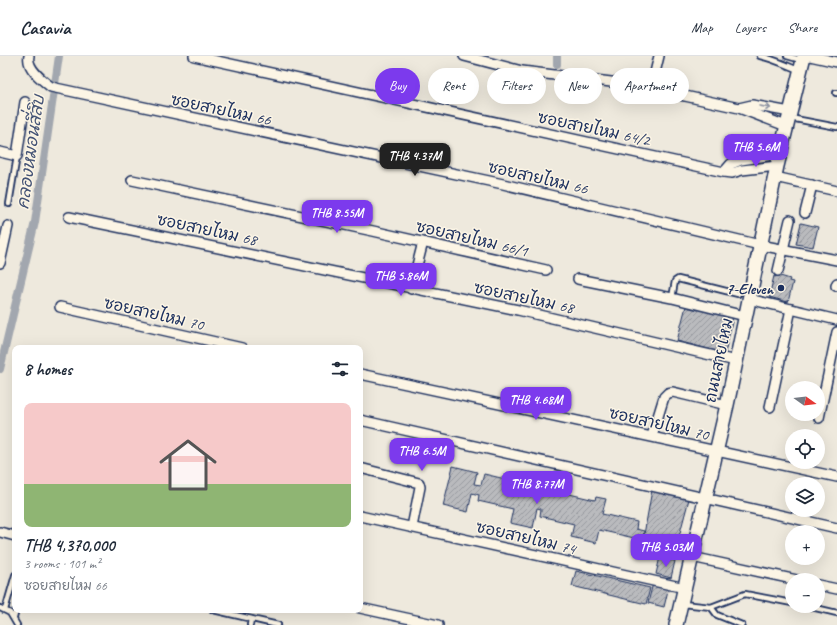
<!DOCTYPE html>
<meta charset="utf-8">
<style>
:root{--surface:#fff;--page:#f6f6f7;--text:#1f2937;--muted:#747a83;--line:#e0e1e3;--accent:#7c3aed}
body{margin:0;font-family:Caveat,"Playpen Sans Thai",sans-serif;background:var(--page);color:var(--text);height:100vh;display:flex;flex-direction:column;font-size:15px;white-space:nowrap}
*{box-sizing:border-box;margin:0}
p{font-size:13px;color:var(--muted)}
.icon{flex:none;width:22px;height:22px;fill:none;stroke:currentColor;stroke-width:2;stroke-linecap:round;stroke-linejoin:round}
.map{position:relative;flex:1;overflow:hidden}
.details{position:absolute;left:12px;top:289px;width:351px;height:268px;display:flex;flex-direction:column;background:var(--surface);border-radius:8px;box-shadow:0 4px 16px #0002}
.details>*{flex:none}
.top-card{position:absolute;left:375px;top:12px;width:380px;height:36px;display:flex;gap:8px}
.needle{width:26px;rotate:104deg}
.buttons{position:absolute;left:785px;top:325px;display:grid;gap:8px}
.buttons a{display:grid;place-items:center;width:40px;height:40px;border-radius:50%;background:var(--surface);box-shadow:0 4px 16px #0002;font-size:20px}
.price{position:absolute;translate:-50% -34px;padding:0 9px;border-radius:8px;background:var(--accent);color:#fff;font-size:13px;line-height:26px;filter:drop-shadow(0 1px 2px #0008)}
.price::after{content:'';position:absolute;left:50%;top:24px;width:12px;height:9px;margin-left:-6px;background:inherit;clip-path:polygon(0 0,100% 0,50% 100%)}
.price.selected{background:#222;color:#fff}
ul{padding:0;list-style:none}
li{display:grid;align-content:center;gap:8px;height:212px;padding:0 12px}
li+li{border-top:1px solid var(--line)}
li span{display:grid;place-items:center;height:124px;border-radius:8px;color:#555}
li>.icon{margin-inline-start:auto}
span .icon{width:72px;height:72px;fill:#fffc;stroke-width:1}
li b{font-size:17px}
h2{display:flex;justify-content:space-between;align-items:center;height:48px;padding:0 12px;font-size:17px}
.pill{padding:0 14px;border-radius:18px;background:var(--surface);box-shadow:0 4px 16px #0002;font-size:14px;line-height:36px}
.pill.selected{background:var(--accent);color:#fff}
header{display:flex;align-items:center;gap:24px;box-sizing:border-box;height:56px;padding:0 20px;background:var(--surface);border-bottom:1px solid var(--line)}
header strong{font-size:19px}
nav{display:flex;gap:22px;margin-inline-start:auto;font-size:14px}
.map>svg:first-child{display:block}
.lines{fill:none;stroke-linecap:round;stroke-linejoin:round}
.canal{stroke:#a2a7af;stroke-width:8}
.building{fill:url(#building-hatch);stroke:#1b2f5e}
.service-casing{stroke:#1b2f5e;stroke-width:8}
.minor-casing{stroke:#1b2f5e;stroke-width:12}
.secondary-casing{stroke:#1b2f5e;stroke-width:16}
.service{stroke:#fcf5e5;stroke-width:4.5}
.minor{stroke:#fcf5e5;stroke-width:9}
.secondary{stroke:#fcf5e5;stroke-width:13}
.oneway{stroke:#8c92a2}
.poi-dot{fill:#1b2f5e;stroke:#fcf5e5;stroke-width:1.5}
.labels{text-anchor:middle;stroke-width:3;stroke-linejoin:round;paint-order:stroke}
.street-label{font-size:16px;fill:#1b2f5e;stroke:#fcf5e5}
.poi-label{font-size:16px;font-weight:bold;fill:#1b2f5e;stroke:#fcf5e5;text-anchor:end}
.water-label{font-size:17px;font-style:italic;fill:#445376;stroke:#fcf5e5}
</style>
<header>
<strong>Casavia</strong>
<nav><a>Map</a><a>Layers</a><a>Share</a></nav>
</header>
<div class="map">
<svg width="837" height="569" viewBox="0 0 837 569">
<defs>
<pattern id="building-hatch" width="6" height="6" patternUnits="userSpaceOnUse"><rect width="6" height="6" fill="#babbbe"/><path d="M-1 1l2-2M0 6l6-6M5 7l2-2" fill="none" stroke="#96989e"/></pattern>
</defs>
<rect width="100%" height="100%" fill="#eee9dd"/>
<filter id="ink" filterUnits="userSpaceOnUse"><feTurbulence type="fractalNoise" baseFrequency=".025" numOctaves="2"/><feDisplacementMap in="SourceGraphic" scale="8" xChannelSelector="R" yChannelSelector="G"/><feConvolveMatrix kernelMatrix="1 2 1 2 8 2 1 2 1" color-interpolation-filters="sRGB"/></filter>
<g filter="url(#ink)">
<g class="lines">
<!-- canal -->
<g class="canal">
<path d="M557,0V8"/>
<path d="M0,313L35,166L59,0"/>
</g>
</g>
<!-- building -->
<g class="building">
<path d="M801,167L818,171L813,191L796,188Z"/>
<path d="M777,219L790,223L789,225L793,226L788,246L769,241L774,220L776,221Z"/>
<path d="M686,250L733,262L725,297L677,285Z"/>
<path d="M453,410L477,416L474,428L481,429L484,418L595,444L596,441L606,443L602,458L637,466L636,473L644,475L643,484L599,474L596,487L571,481L574,468L540,460L541,453L537,452L533,472L510,467L513,453L478,445L479,439L472,437L468,456L443,450Z"/>
<path d="M652,434L689,443L673,503L638,496L643,484Z"/>
<path d="M660,501L675,505L671,522L656,518Z"/>
<path d="M576,515L650,532L646,548L572,530Z"/>
<path d="M653,527L669,530L664,551L648,547Z"/>
</g>
<g class="lines">
<defs>
<g id="service">
<path d="M760,0C774,3 785,9 799,14"/>
<path d="M787,0L801,4"/>
<path d="M836,37H837"/>
<path d="M790,62L837,71"/>
<path d="M9,148L17,100"/>
<path d="M672,242L675,225L678,223L738,238"/>
<path d="M653,491L690,501"/>
<path d="M683,548L711,551L717,559L742,569"/>
<path d="M807,550L837,557"/>
<path d="M711,551L745,538L792,547"/>
<path d="M0,552L10,557L17,569"/>
<path d="M5,554L15,519"/>
<path d="M213,554L278,569"/>
<path d="M14,562L16,554"/>
<path d="M250,569L251,563"/>
</g>
<g id="minor">
<path d="M29,0C26,12 42,24 51,31L503,128L760,189L837,204"/>
<path d="M194,0L724,116L732,117L742,114L777,110"/>
<path d="M464,0L522,15L611,26L685,40L739,52L786,70"/>
<path d="M810,0L837,6"/>
<path d="M651,33L659,0"/>
<path d="M739,52L752,49L790,56"/>
<path d="M0,96L17,100L25,46"/>
<path d="M724,116L731,108L741,104L780,98"/>
<path d="M775,121L837,135"/>
<path d="M132,124L373,175L546,214"/>
<path d="M805,157L812,129"/>
<path d="M69,161L518,254L736,305"/>
<path d="M0,207L8,170"/>
<path d="M778,215L790,164"/>
<path d="M578,223L672,242L745,260"/>
<path d="M836,230L837,227"/>
<path d="M411,233L423,186"/>
<path d="M749,243L837,264"/>
<path d="M60,251L242,292"/>
<path d="M360,318L837,421"/>
<path d="M770,351L791,253"/>
<path d="M819,362L837,276"/>
<path d="M360,364L837,472"/>
<path d="M652,380L664,341L668,337L673,336L727,349"/>
<path d="M360,412L419,427L420,431L412,471"/>
<path d="M360,460L685,532"/>
<path d="M0,476L15,480"/>
<path d="M692,501L797,524"/>
<path d="M818,529L837,533"/>
<path d="M360,552L438,569"/>
</g>
<path id="secondary" d="M676,569L727,349L777,110L804,0"/>
</defs>
<!-- service casing -->
<use href="#service" class="service-casing"/>
<!-- minor casing -->
<use href="#minor" class="minor-casing"/>
<!-- secondary casing -->
<use href="#secondary" class="secondary-casing"/>
<!-- service -->
<use href="#service" class="service"/>
<!-- minor -->
<use href="#minor" class="minor"/>
<!-- secondary -->
<use href="#secondary" class="secondary"/>
</g>
<!-- one-way arrows -->
<defs><path id="oneway-shaft" d="M-6 0H5M1.5-3L5.5 0L1.5 3" fill="none" stroke-width="1.6" stroke-linecap="round" stroke-linejoin="round"/></defs>
<use class="oneway" href="#oneway-shaft" transform="translate(765 51) rotate(11)"/>
</g>
<!-- markers -->
<circle class="poi-dot" cx="781" cy="232" r="4"/>
<g class="labels">
<!-- street labels -->
<g class="street-label">
<text transform="translate(221 53) rotate(12)" y="6">ซอยสายไหม 66</text>
<text transform="translate(594 72) rotate(12)" y="6">ซอยสายไหม 64/2</text>
<text transform="translate(538 121) rotate(13)" y="6">ซอยสายไหม 66</text>
<text transform="translate(207 173) rotate(12)" y="6">ซอยสายไหม 68</text>
<text transform="translate(472 182) rotate(13)" y="6">ซอยสายไหม 66/1</text>
<text transform="translate(524 241) rotate(12)" y="6">ซอยสายไหม 68</text>
<text transform="translate(154 257) rotate(13)" y="6">ซอยสายไหม 70</text>
<text transform="translate(718 304) rotate(-78)" y="6">ถนนสายไหม</text>
<text transform="translate(659 367) rotate(13)" y="6">ซอยสายไหม 70</text>
<text transform="translate(526 481) rotate(13)" y="6">ซอยสายไหม 74</text>
</g>
<!-- poi labels -->
<g class="poi-label">
<text x="773" y="238">7-Eleven</text>
</g>
<!-- water labels -->
<g class="water-label">
<text transform="translate(30 96) rotate(-82)" y="6">คลองหมอนสี่สิบ</text>
</g>
</g>
</svg>
<div class="buttons">
<a><svg class="needle" viewBox="-14 -14 28 28"><path d="M0-13l5 13h-10z" fill="#e53935"/><path d="M0 13l5-13h-10z" fill="#747a83"/></svg></a>
<a><svg class="icon" aria-label="locate" viewBox="0 0 24 24"><circle cx="12" cy="12" r="6"/><path d="M12 2v4M12 18v4M2 12h4M18 12h4"/></svg></a>
<a><svg class="icon" aria-label="layers" viewBox="0 0 24 24"><path d="M12 4l9 5-9 5-9-5zM3 14l9 5 9-5"/></svg></a>
<a>+</a>
<a>−</a>
</div>
<b class="price" style="left:756px;top:112px">THB 5.6M</b>
<b class="price selected" style="left:415px;top:121px">THB 4.37M</b>
<b class="price" style="left:337px;top:178px">THB 8.55M</b>
<b class="price" style="left:401px;top:241px">THB 5.86M</b>
<b class="price" style="left:536px;top:365px">THB 4.68M</b>
<b class="price" style="left:422px;top:416px">THB 6.5M</b>
<b class="price" style="left:537px;top:449px">THB 8.77M</b>
<b class="price" style="left:666px;top:512px">THB 5.03M</b>
<div class="top-card">
<a class="pill selected">Buy</a>
<a class="pill">Rent</a>
<a class="pill">Filters</a>
<a class="pill">New</a>
<a class="pill">Apartment</a>
</div>
<section class="details">
<h2>8 homes<svg class="icon" aria-label="filters" viewBox="0 0 24 24"><path d="M4 7h16M4 17h16"/><circle cx="9" cy="7" r="2"/><circle cx="15" cy="17" r="2"/></svg></h2>
<ul>
<li><span style="background:linear-gradient(#f6c9c9 65%,#8fb573 0)"><svg class="icon" aria-label="home" viewBox="0 0 24 24"><path d="M3 11l9-7 9 7M6 9v11h12V9"/></svg></span><div><b>THB 4,370,000</b><p>3 rooms · 101 m²</p><p>ซอยสายไหม 66</p></div></li>
</ul>
</section>
</div>
